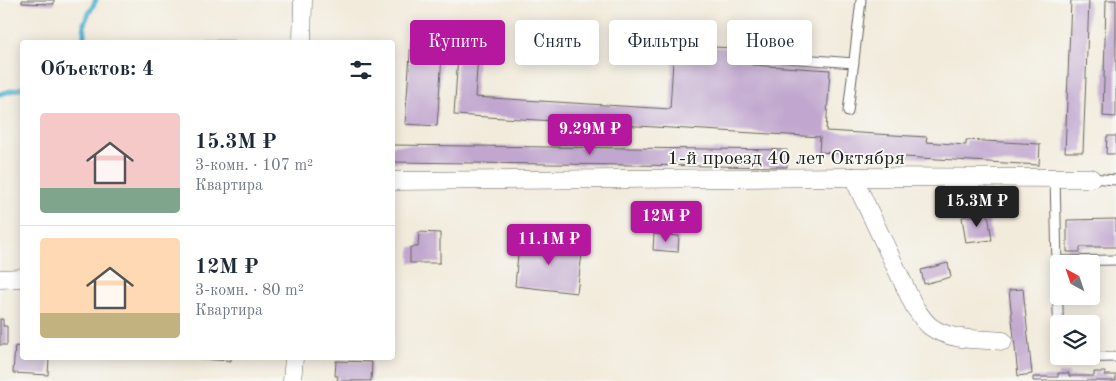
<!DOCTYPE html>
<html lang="ru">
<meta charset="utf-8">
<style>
:root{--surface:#fff;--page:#f2f2f3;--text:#1f2937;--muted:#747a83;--line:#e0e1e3;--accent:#b5179e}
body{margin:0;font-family:"Old Standard TT",serif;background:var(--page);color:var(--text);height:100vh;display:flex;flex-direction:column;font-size:19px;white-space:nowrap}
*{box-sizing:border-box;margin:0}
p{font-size:16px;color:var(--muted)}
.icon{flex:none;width:28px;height:28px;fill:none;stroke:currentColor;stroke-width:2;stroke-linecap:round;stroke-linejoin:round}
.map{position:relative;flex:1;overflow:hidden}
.sheet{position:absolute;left:20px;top:40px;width:375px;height:320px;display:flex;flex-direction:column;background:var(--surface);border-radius:5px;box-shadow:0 2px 12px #0003}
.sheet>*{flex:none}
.top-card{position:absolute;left:410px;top:20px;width:475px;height:45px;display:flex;gap:10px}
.needle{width:32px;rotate:320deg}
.tools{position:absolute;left:1050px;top:255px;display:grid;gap:10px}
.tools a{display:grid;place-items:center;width:50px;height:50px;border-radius:5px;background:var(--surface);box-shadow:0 2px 12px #0003;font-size:25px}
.price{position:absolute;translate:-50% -42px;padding:0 11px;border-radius:5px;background:var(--accent);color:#fff;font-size:16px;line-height:32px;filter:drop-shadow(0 1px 2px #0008)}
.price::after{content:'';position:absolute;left:50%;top:30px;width:15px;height:11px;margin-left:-8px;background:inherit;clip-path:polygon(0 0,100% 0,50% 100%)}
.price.current{background:#222;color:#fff}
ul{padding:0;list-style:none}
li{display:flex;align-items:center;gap:15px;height:125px;padding:0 20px}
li+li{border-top:1px solid var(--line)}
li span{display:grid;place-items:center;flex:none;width:140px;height:100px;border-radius:5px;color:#555}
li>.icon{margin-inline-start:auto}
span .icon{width:60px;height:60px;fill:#fffc;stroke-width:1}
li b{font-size:21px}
h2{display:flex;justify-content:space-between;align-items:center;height:60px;padding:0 20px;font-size:21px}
.tag{padding:0 18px;border-radius:5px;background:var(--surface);box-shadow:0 2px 12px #0003;font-size:18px;line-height:45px}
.tag.current{background:var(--accent);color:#fff}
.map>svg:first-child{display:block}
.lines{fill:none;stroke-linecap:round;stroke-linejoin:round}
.stream{stroke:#4fb1ce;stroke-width:5}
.building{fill:#c1a7cf}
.service-casing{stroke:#67645f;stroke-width:11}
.minor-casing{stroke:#67645f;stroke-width:19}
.service{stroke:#fff;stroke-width:9}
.minor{stroke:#fff;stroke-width:18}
.labels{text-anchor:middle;stroke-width:4;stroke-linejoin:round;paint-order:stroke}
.street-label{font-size:20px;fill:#1c1c1c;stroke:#f6f6f2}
</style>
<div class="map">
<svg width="1116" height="381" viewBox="0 0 1116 381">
<rect width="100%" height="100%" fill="#f6f6f2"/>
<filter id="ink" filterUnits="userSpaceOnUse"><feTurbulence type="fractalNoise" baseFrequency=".02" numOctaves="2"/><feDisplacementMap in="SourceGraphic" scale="10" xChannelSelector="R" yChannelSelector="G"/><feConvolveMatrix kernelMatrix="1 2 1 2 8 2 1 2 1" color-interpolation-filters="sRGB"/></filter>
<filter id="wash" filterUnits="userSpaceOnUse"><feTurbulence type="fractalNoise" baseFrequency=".0096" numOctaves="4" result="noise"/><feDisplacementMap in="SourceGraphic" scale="20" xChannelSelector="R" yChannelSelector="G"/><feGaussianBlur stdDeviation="1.12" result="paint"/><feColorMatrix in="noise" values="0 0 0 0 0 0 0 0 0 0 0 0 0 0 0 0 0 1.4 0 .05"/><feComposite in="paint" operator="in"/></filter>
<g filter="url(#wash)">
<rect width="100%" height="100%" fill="#f2ebdb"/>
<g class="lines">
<!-- stream -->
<g class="stream">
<path d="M84,42V23L96,0"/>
<path d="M0,94L22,88"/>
</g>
</g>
<g id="blocks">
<!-- building -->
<g class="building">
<path d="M22,0H54V4L22,3Z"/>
<path d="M1071,0H1089L1083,152H1065Z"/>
<path d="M1106,0H1116V117L1103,116Z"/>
<path d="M460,26L480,27L475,97L670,109L674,45L754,49L752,65L830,70L826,131L927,137L926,142L966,145V140L1040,144L1039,165L819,152L820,137L454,115Z"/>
<path d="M411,40L443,42L437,126L405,124Z"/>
<rect x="208" y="41" width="27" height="1"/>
<path d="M1107,136H1116V154H1106Z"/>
<path d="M392,145L787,150V167L392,162Z"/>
<path d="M988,214L992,240L966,243L962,217Z"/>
<path d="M1116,219V247H1080V252H1067V220Z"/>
<path d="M419,232L440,233V263H410V247H418Z"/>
<path d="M654,234L679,236L678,252L653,250Z"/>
<path d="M523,240L583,246L577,293L515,286L518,254H521Z"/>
<path d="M948,263L951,277L924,284L921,270Z"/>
<path d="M1023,289L1032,374L1018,376L1009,290Z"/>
<path d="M0,319H3V326H7V345H0Z"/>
<path d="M15,346L22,347V358H49L48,375L13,373Z"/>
<path d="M202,358H231V361L202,359Z"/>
<path d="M336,361L372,362L371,381H337L338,376H335Z"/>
<path d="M1094,372H1105V375H1116V381H1033V377H1058V373H1069V376H1094Z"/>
</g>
</g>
</g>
<g filter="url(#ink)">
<use href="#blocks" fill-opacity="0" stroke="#67645f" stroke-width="1"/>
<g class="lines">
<defs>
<g id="service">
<path d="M761,56L854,63"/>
<path d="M848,112L861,0"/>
<path d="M1055,177L1059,353"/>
<path d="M1091,178L1116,180"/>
<path d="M1056,261L1116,260"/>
<path d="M1061,356L1066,358L1116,357"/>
</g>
<g id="minor">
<path d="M302,42L303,0"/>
<path d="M853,177L914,306C919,313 924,322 931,327C950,341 981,339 1003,341"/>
<path d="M392,181L853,177L1091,178"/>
<path d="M0,279L22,278"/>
<path d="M292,381L294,358"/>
</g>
</defs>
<!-- service casing -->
<use href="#service" class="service-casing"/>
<!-- minor casing -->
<use href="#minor" class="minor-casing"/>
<!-- service -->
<use href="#service" class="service"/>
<!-- minor -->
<use href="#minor" class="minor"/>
</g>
</g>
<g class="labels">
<!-- street labels -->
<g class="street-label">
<text x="786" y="164">1-й проезд 40 лет Октября</text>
</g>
</g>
</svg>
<div class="tools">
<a><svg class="needle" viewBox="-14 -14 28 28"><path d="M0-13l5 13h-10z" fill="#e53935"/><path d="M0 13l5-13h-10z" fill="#747a83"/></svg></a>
<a><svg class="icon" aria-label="layers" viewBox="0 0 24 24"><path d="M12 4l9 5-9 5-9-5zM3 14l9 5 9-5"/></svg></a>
</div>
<b class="price" style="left:590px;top:156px">9.29M ₽</b>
<b class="price current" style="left:977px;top:228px">15.3M ₽</b>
<b class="price" style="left:666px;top:243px">12M ₽</b>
<b class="price" style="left:549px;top:266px">11.1M ₽</b>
<div class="top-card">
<a class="tag current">Купить</a>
<a class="tag">Снять</a>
<a class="tag">Фильтры</a>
<a class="tag">Новое</a>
</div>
<section class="sheet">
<h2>Объектов: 4<svg class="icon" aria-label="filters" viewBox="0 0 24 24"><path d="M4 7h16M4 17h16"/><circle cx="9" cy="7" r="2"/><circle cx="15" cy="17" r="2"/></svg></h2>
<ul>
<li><span style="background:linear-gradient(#f6c9c9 75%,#7fa58c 0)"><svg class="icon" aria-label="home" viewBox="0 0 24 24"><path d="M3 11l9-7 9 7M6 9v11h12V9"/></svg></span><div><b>15.3M ₽</b><p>3-комн. · 107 m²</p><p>Квартира</p></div></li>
<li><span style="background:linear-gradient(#ffd9b3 75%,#c2b280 0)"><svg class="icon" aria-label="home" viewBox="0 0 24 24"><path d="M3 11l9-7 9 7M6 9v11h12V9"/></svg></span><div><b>12M ₽</b><p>3-комн. · 80 m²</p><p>Квартира</p></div></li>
</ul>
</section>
</div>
